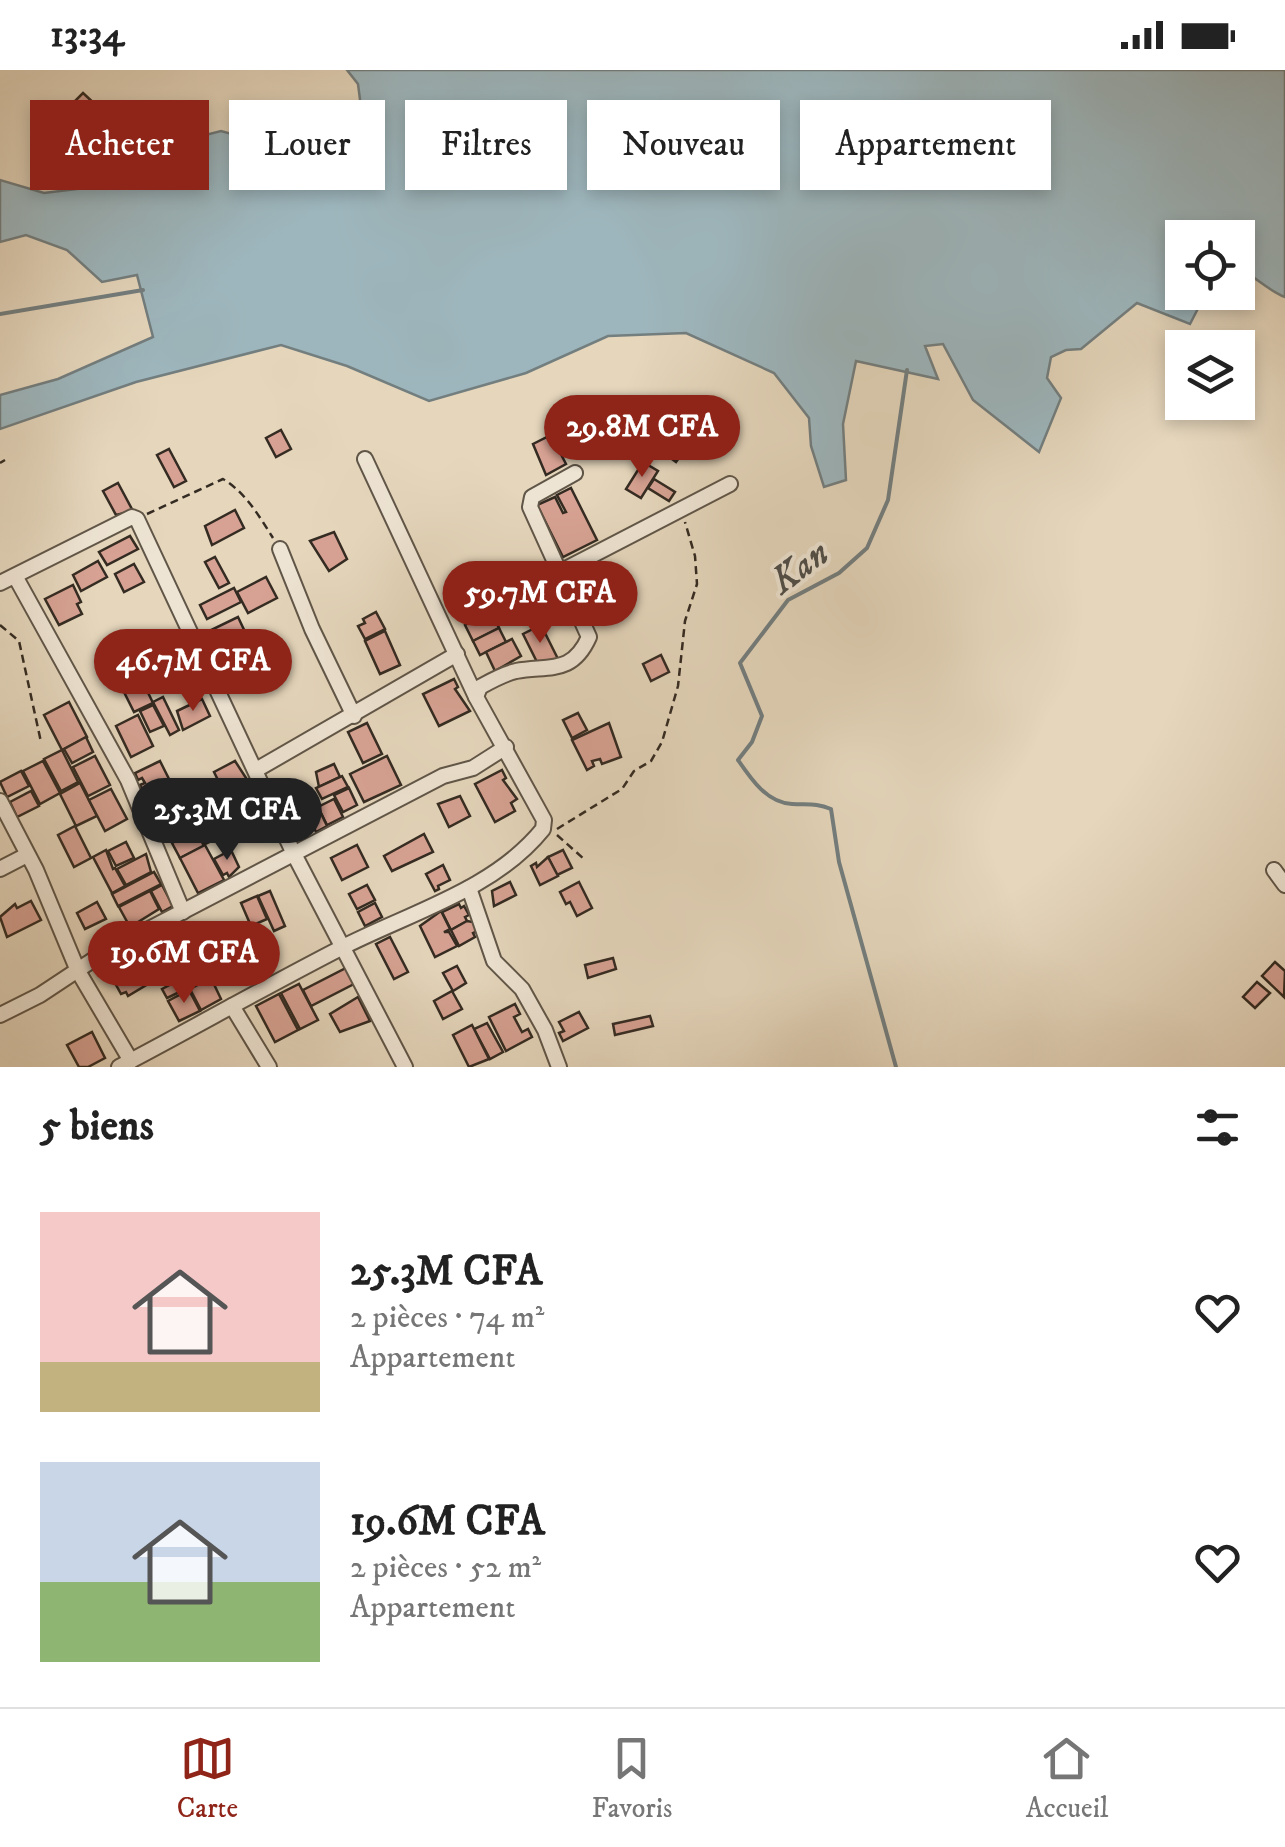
<!DOCTYPE html>
<html lang="fr">
<meta charset="utf-8">
<style>
:root{--surface:#fff;--page:#f6f6f6;--text:#222;--muted:#767676;--line:#e0e0e0;--accent:#8f2418}
body{margin:0;font-family:"IM FELL DW Pica",serif;background:var(--page);color:var(--text);height:100vh;display:flex;flex-direction:column;font-size:38px;white-space:nowrap}
*{box-sizing:border-box;margin:0}
p{font-size:32px;color:var(--muted)}
.icon{flex:none;width:55px;height:55px;fill:none;stroke:currentColor;stroke-width:2;stroke-linecap:round;stroke-linejoin:round}
.map{position:relative;height:997px;overflow:hidden}
.side{display:flex;flex-direction:column;background:var(--surface);flex:1}
.side>*{flex:none}
.banner{position:absolute;left:30px;top:30px;width:1225px;height:90px;display:flex;gap:20px}
.fabs{position:absolute;left:1165px;top:150px;display:grid;gap:20px}
.fabs a{display:grid;place-items:center;width:90px;height:90px;border-radius:0px;background:var(--surface);box-shadow:0 5px 15px #0003;font-size:50px}
.price{position:absolute;translate:-50% -85px;padding:0 22px;border-radius:35px;background:var(--accent);color:#fff;font-size:32px;line-height:65px;filter:drop-shadow(0 2px 5px #0008)}
.price::after{content:'';position:absolute;left:50%;top:60px;width:30px;height:22px;margin-left:-15px;background:inherit;clip-path:polygon(0 0,100% 0,50% 100%)}
.price.active{background:#222;color:#fff}
ul{padding:0;list-style:none}
li{display:flex;align-items:center;gap:30px;height:250px;padding:0 40px}
li span{display:grid;place-items:center;flex:none;width:280px;height:200px;border-radius:0px;color:#555}
li>.icon{margin-inline-start:auto}
span .icon{width:120px;height:120px;fill:#fffc;stroke-width:1}
li b{font-size:42px}
h2{display:flex;justify-content:space-between;align-items:center;height:120px;padding:0 40px;font-size:42px}
.chip{padding:0 35px;border-radius:0px;background:var(--surface);box-shadow:0 5px 15px #0003;font-size:35px;line-height:90px}
.chip.active{background:var(--accent);color:#fff}
.status{display:flex;justify-content:space-between;align-items:center;height:70px;padding:0 50px;background:var(--surface);direction:ltr}
.status svg{height:28px;fill:currentColor}
.tabs{display:flex;justify-content:space-around;align-items:center;height:140px;border-top:2px solid var(--line);background:var(--surface);font-size:28px;color:var(--muted)}
.tabs a{display:grid;justify-items:center;gap:5px}
.tabs .active{color:var(--accent)}
.map>svg:first-child{display:block}
.water{fill:#9db6bd;stroke:#737e7f;stroke-width:2.5}
.lines{fill:none;stroke-linecap:round;stroke-linejoin:round}
.stream{stroke:#737e7f;stroke-width:4}
.building{fill:#d7a293;stroke:#342b22;stroke-width:2.5}
.minor-casing{stroke:#605648;stroke-width:18}
.path{stroke:#342b22;stroke-width:2.5;stroke-dasharray:8 5;stroke-linecap:butt}
.minor{stroke:#eee4d3;stroke-width:14}
.labels{text-anchor:middle;stroke-width:8;stroke-linejoin:round;paint-order:stroke}
.water-label{font-size:38px;font-style:italic;fill:#4e4e49;stroke:#eee4d3}
</style>
<div class="status"><b>13:34</b><svg viewBox="0 0 49 12"><path d="M0 12V9h3v3zM5 12V6h3v6zM10 12V3h3v9zM15 12V0h3v12zM26 1h20v11H26zM47 4h2v5h-2z"/></svg></div>
<div class="map">
<svg width="1285" height="997" viewBox="0 0 1285 997">
<rect width="100%" height="100%" fill="#e5d6bc"/>
<filter id="stains"><feTurbulence type="fractalNoise" baseFrequency=".002" numOctaves="4"/><feColorMatrix values="0 0 0 0 .2 0 0 0 0 .09 0 0 0 0 .02 0 0 0 .5 -.17"/></filter>
<radialGradient id="worn" r=".72"><stop offset=".6" stop-color="#630" stop-opacity="0"/><stop offset="1" stop-color="#630" stop-opacity=".3"/></radialGradient>
<!-- water -->
<path class="water" d="M347,0H1285V227C1267,220 1255,206 1238,198V168H1182V222L1206,223L1190,254L1137,233L1081,279L1066,280L1051,287L1047,308L1061,328L1039,382L973,330L943,274L925,276L938,309L856,291L843,354L846,410L824,417L811,376L809,348L774,303L686,263L608,266L526,303L429,331L347,296L281,275L136,312L0,359V325L58,309L153,267L137,205L102,212L67,180L26,165L0,172V110L44,123L101,116L178,72L221,61L300,83L341,76L362,45L358,14Z"/>
<g class="lines">
<!-- stream -->
<g class="stream">
<path d="M0,244L143,220"/>
<path d="M896,997L839,792L831,739C816,733 808,735 792,734C767,733 751,709 738,690L752,672L762,646L740,593L788,530L839,503L867,478L888,430L907,300"/>
</g>
</g>
<!-- building -->
<g class="building">
<path d="M83,23L97,36L80,53L72,45L76,42L70,36Z"/>
<path d="M660,359L686,378L676,392L650,373Z"/>
<path d="M281,360L291,379L276,387L266,368Z"/>
<path d="M551,365L566,394L546,405L533,374Z"/>
<path d="M169,379L186,411L174,417L157,385Z"/>
<path d="M643,392L658,401L641,428L626,419Z"/>
<path d="M654,409L675,422L669,431L648,418Z"/>
<path d="M118,413L133,441L116,445L103,421Z"/>
<path d="M571,418L597,470L563,487L537,435L555,427L563,443L566,442L557,425Z"/>
<path d="M235,440L244,458L212,475L205,456Z"/>
<path d="M334,462L347,489L329,501L310,471Z"/>
<path d="M130,466L138,479L107,495L99,482Z"/>
<path d="M215,487L229,513L219,518L205,492Z"/>
<path d="M98,491L107,507L81,521L73,505Z"/>
<path d="M134,494L144,512L124,522L115,504Z"/>
<path d="M508,499L520,524L506,531L494,506Z"/>
<path d="M266,507L277,528L248,543L237,522Z"/>
<path d="M73,515L81,532L77,534L82,544L59,555L45,529Z"/>
<path d="M234,518L241,532L207,549L200,535Z"/>
<path d="M376,542L385,559L365,569L358,556L365,553L363,549Z"/>
<path d="M491,542L499,558L473,571L465,555Z"/>
<path d="M238,547L246,564L220,577L211,560Z"/>
<path d="M541,555L558,589L540,598L523,564Z"/>
<path d="M499,558L506,572L480,585L473,571Z"/>
<path d="M255,561L275,602L260,609L240,568Z"/>
<path d="M385,561L400,595L380,604L365,571Z"/>
<path d="M512,569L521,586L495,601L486,582Z"/>
<path d="M661,585L669,602L651,611L643,594Z"/>
<path d="M137,600L153,633L134,642L118,610Z"/>
<path d="M454,609L458,617L455,619L470,641L439,656L423,624Z"/>
<path d="M163,627L179,660L170,665L153,632Z"/>
<path d="M202,629L210,646L183,660L177,641Z"/>
<path d="M69,632L87,667L62,680L44,645Z"/>
<path d="M153,635L164,656L150,662L140,641Z"/>
<path d="M578,643L587,660L572,668L563,650Z"/>
<path d="M138,645L153,676L131,687L116,656Z"/>
<path d="M367,653L382,684L363,693L348,662Z"/>
<path d="M609,653L621,687L602,694L600,689L592,691L594,696L587,700L572,670Z"/>
<path d="M86,667L93,682L72,693L64,679Z"/>
<path d="M62,680L78,712L61,721L44,689Z"/>
<path d="M95,686L110,715L88,726L73,697Z"/>
<path d="M387,686L401,715L364,732L350,704Z"/>
<path d="M43,691L60,723L40,734L23,701Z"/>
<path d="M160,691L169,709L144,722L140,715L145,713L142,708L138,710L135,703Z"/>
<path d="M235,691L248,711L224,722L214,702Z"/>
<path d="M334,694L340,707L319,717L316,702Z"/>
<path d="M502,700L506,708L503,710L517,729L511,733L515,741L495,752L475,714Z"/>
<path d="M21,701L29,716L7,727L0,712Z"/>
<path d="M342,706L348,717L322,729L316,718Z"/>
<path d="M80,713L97,746L76,756L60,724Z"/>
<path d="M349,718L357,735L343,742L334,725Z"/>
<path d="M111,719L127,749L105,761L89,730Z"/>
<path d="M31,721L39,736L17,747L10,732Z"/>
<path d="M460,726L470,746L449,757L438,734Z"/>
<path d="M334,729L343,747L327,755L318,737Z"/>
<path d="M231,731L234,737L238,735L246,751L223,763L212,740Z"/>
<path d="M202,732L220,767L205,774L187,740Z"/>
<path d="M318,737L327,756L316,762L307,743Z"/>
<path d="M75,756L91,788L74,797L58,765Z"/>
<path d="M196,761L204,776L180,788L172,773Z"/>
<path d="M424,764L433,782L392,801L384,786Z"/>
<path d="M126,772L134,788L116,796L108,781Z"/>
<path d="M205,775L224,810L198,823L180,788Z"/>
<path d="M357,775L368,797L342,810L331,788Z"/>
<path d="M106,780L113,799L115,798L125,816L112,823L93,787Z"/>
<path d="M231,780L239,797L229,807L227,803L223,805L214,789Z"/>
<path d="M563,780L572,798L557,805L548,787Z"/>
<path d="M146,784L151,802L126,815L117,799Z"/>
<path d="M548,787L558,806L540,815L531,796L536,793L537,797Z"/>
<path d="M443,795L450,810L438,816L439,819L435,821L426,804Z"/>
<path d="M154,802L161,814L118,836L112,824Z"/>
<path d="M510,812L516,825L494,836L492,821Z"/>
<path d="M579,812L592,838L577,846L570,832L566,834L560,822Z"/>
<path d="M162,815L173,836L162,842L151,821Z"/>
<path d="M367,815L375,830L357,839L349,824Z"/>
<path d="M150,821L159,839L130,857L119,837Z"/>
<path d="M270,821L285,856L274,861L258,826Z"/>
<path d="M257,826L267,849L251,856L241,833Z"/>
<path d="M31,831L41,850L7,867L0,847L15,834L17,838Z"/>
<path d="M97,832L106,849L85,859L77,843Z"/>
<path d="M375,833L382,847L365,856L358,842Z"/>
<path d="M459,834L461,838L464,836L469,845L465,847L467,851L451,860L442,842Z"/>
<path d="M441,841L450,859L444,862H449L457,876L435,887L420,856Z"/>
<path d="M467,851L473,852L477,861L473,863L475,867L459,876L451,860Z"/>
<path d="M185,861L197,885L182,893L172,872Z"/>
<path d="M390,867L408,902L394,909L376,874Z"/>
<path d="M138,887L153,911L128,926L126,922L121,924L109,902Z"/>
<path d="M613,888L616,899L588,908L585,895Z"/>
<path d="M1275,892L1285,901L1284,927L1262,906Z"/>
<path d="M457,896L466,913L453,921L443,903Z"/>
<path d="M205,897L210,906L189,917L184,907Z"/>
<path d="M346,898L354,914L311,936L303,920Z"/>
<path d="M183,908L188,918L167,928L162,919Z"/>
<path d="M211,908L221,929L201,940L190,919Z"/>
<path d="M1257,912L1270,923L1255,938L1243,927Z"/>
<path d="M299,914L318,950L300,959L281,923Z"/>
<path d="M189,920L200,941L179,951L168,931Z"/>
<path d="M452,921L462,939L443,949L434,931Z"/>
<path d="M279,924L298,960L275,972L256,936Z"/>
<path d="M358,927L370,951L340,962L330,944Z"/>
<path d="M515,934L520,944L514,947L522,962L528,959L532,967L506,981L489,947Z"/>
<path d="M579,942L588,958L563,971L559,963L564,961L559,952Z"/>
<path d="M650,946L653,956L615,965L613,954Z"/>
<path d="M487,953L503,982L490,989L474,959Z"/>
<path d="M472,955L489,989L469,997L453,965Z"/>
<path d="M92,962L105,988L88,997H79L67,975Z"/>
</g>
<g class="lines">
<defs>
<g id="minor">
<path d="M280,479L312,559L354,646"/>
<path d="M560,502L730,414"/>
<path d="M15,506L128,710L183,842"/>
<path d="M0,513L132,447L137,449L294,784L405,997"/>
<path d="M476,627L480,617C491,611 503,604 516,601C549,595 572,605 589,567L530,437L532,427L575,403"/>
<path d="M256,700L457,584"/>
<path d="M0,731L36,800L78,901L131,991"/>
<path d="M0,799L27,785"/>
<path d="M1274,800L1285,815"/>
<path d="M469,818L494,891L522,919L545,960L559,997"/>
<path d="M232,936L269,997"/>
<path d="M0,945L40,925L105,882L443,706L473,698L506,677"/>
<path d="M119,997C193,958 267,916 341,878C409,843 494,820 543,759L544,750L476,627L365,389"/>
</g>
</defs>
<!-- minor casing -->
<use href="#minor" class="minor-casing"/>
<!-- path -->
<g class="path">
<path d="M0,393L5,390"/>
<path d="M147,444L223,409C246,423 259,446 273,468"/>
<path d="M0,555L19,571L41,672"/>
<path d="M557,759L622,719L634,701L651,691L662,672L678,616L685,551L697,514L695,486L685,452"/>
<path d="M557,765L584,789"/>
</g>
<!-- minor -->
<use href="#minor" class="minor"/>
</g>
<g class="labels">
<!-- water labels -->
<g class="water-label">
<text transform="translate(799 496) rotate(-36)" y="13">Kan</text>
</g>
</g>
<rect width="100%" height="100%" filter="url(#stains)"/>
<rect width="100%" height="100%" fill="url(#worn)"/>
</svg>
<div class="fabs">
<a><svg class="icon" aria-label="locate" viewBox="0 0 24 24"><circle cx="12" cy="12" r="6"/><path d="M12 2v4M12 18v4M2 12h4M18 12h4"/></svg></a>
<a><svg class="icon" aria-label="layers" viewBox="0 0 24 24"><path d="M12 4l9 5-9 5-9-5zM3 14l9 5 9-5"/></svg></a>
</div>
<b class="price" style="left:642px;top:410px">29.8M CFA</b>
<b class="price" style="left:540px;top:576px">59.7M CFA</b>
<b class="price" style="left:193px;top:644px">46.7M CFA</b>
<b class="price active" style="left:227px;top:793px">25.3M CFA</b>
<b class="price" style="left:184px;top:936px">19.6M CFA</b>
<div class="banner">
<a class="chip active">Acheter</a>
<a class="chip">Louer</a>
<a class="chip">Filtres</a>
<a class="chip">Nouveau</a>
<a class="chip">Appartement</a>
</div>
</div>
<section class="side">
<h2>5 biens<svg class="icon" aria-label="filters" viewBox="0 0 24 24"><path d="M4 7h16M4 17h16"/><circle cx="9" cy="7" r="2"/><circle cx="15" cy="17" r="2"/></svg></h2>
<ul>
<li><span style="background:linear-gradient(#f6c9c9 75%,#c2b280 0)"><svg class="icon" aria-label="home" viewBox="0 0 24 24"><path d="M3 11l9-7 9 7M6 9v11h12V9"/></svg></span><div><b>25.3M CFA</b><p>2 pièces · 74 m²</p><p>Appartement</p></div><svg class="icon" aria-label="heart" viewBox="0 0 24 24"><path d="M12 20l-8-8c-3-5 5-10 8-4 3-6 11-1 8 4z"/></svg></li>
<li><span style="background:linear-gradient(#c9d6e8 60%,#8fb573 0)"><svg class="icon" aria-label="home" viewBox="0 0 24 24"><path d="M3 11l9-7 9 7M6 9v11h12V9"/></svg></span><div><b>19.6M CFA</b><p>2 pièces · 52 m²</p><p>Appartement</p></div><svg class="icon" aria-label="heart" viewBox="0 0 24 24"><path d="M12 20l-8-8c-3-5 5-10 8-4 3-6 11-1 8 4z"/></svg></li>
</ul>
</section>
<nav class="tabs">
<a class="active"><svg class="icon" aria-label="map" viewBox="0 0 24 24"><path d="M3 6l6-2 6 2 6-2v14l-6 2-6-2-6 2zM9 4v14M15 6v14"/></svg>Carte</a>
<a><svg class="icon" aria-label="saved" viewBox="0 0 24 24"><path d="M7 4h10v16l-5-4-5 4z"/></svg>Favoris</a>
<a><svg class="icon" aria-label="home" viewBox="0 0 24 24"><path d="M3 11l9-7 9 7M6 9v11h12V9"/></svg>Accueil</a>
</nav>
